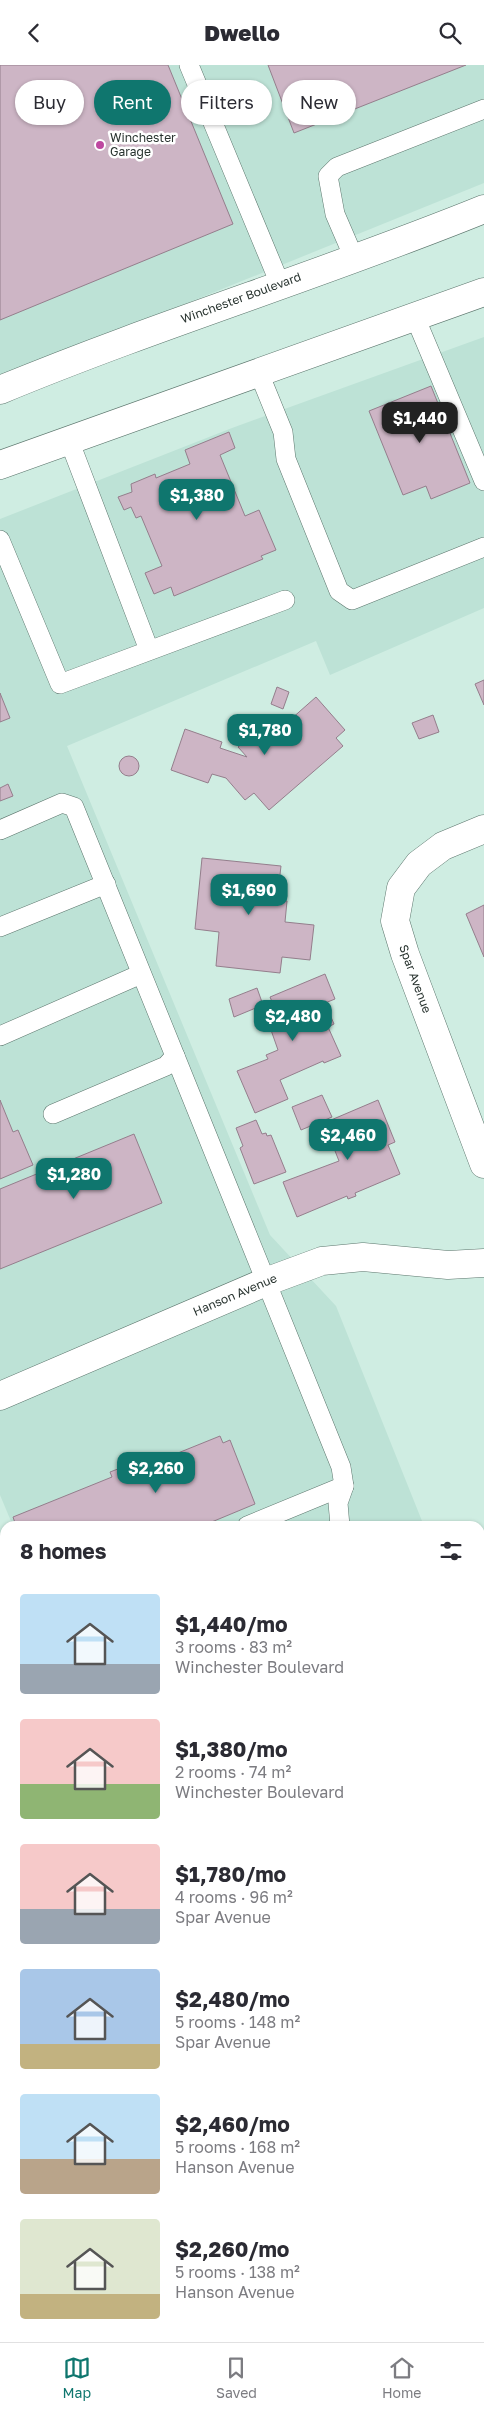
<!DOCTYPE html>
<meta charset="utf-8">
<style>
:root{--surface:#fff;--page:#f7f7f7;--text:#2b2b33;--muted:#7c7c81;--line:#e1e1e2;--accent:#0f766e}
body{margin:0;font-family:"Golos Text",sans-serif;background:var(--page);color:var(--text);height:100vh;display:flex;flex-direction:column;font-size:19px;white-space:nowrap}
*{box-sizing:border-box;margin:0}
p{font-size:16px;color:var(--muted)}
.icon{flex:none;width:28px;height:28px;fill:none;stroke:currentColor;stroke-width:2;stroke-linecap:round;stroke-linejoin:round}
.map{position:relative;flex:1;overflow:hidden}
.details{position:absolute;left:0px;top:1456px;width:485px;height:821px;display:flex;flex-direction:column;background:var(--surface);border-radius:15px 15px 0 0;box-shadow:0 1px 4px #0004}
.details>*{flex:none}
.banner{position:absolute;left:15px;top:15px;width:455px;height:45px;display:flex;gap:10px}
.price{position:absolute;translate:-50% -42px;padding:0 11px;border-radius:10px;background:var(--accent);color:#fff;font-size:16px;line-height:32px;filter:drop-shadow(0 1px 2px #0008)}
.price::after{content:'';position:absolute;left:50%;top:30px;width:15px;height:11px;margin-left:-8px;background:inherit;clip-path:polygon(0 0,100% 0,50% 100%)}
.price.active{background:#222;color:#fff}
ul{padding:0;list-style:none}
li{display:flex;align-items:center;gap:15px;height:125px;padding:0 20px}
li span{display:grid;place-items:center;flex:none;width:140px;height:100px;border-radius:5px;color:#555}
li>.icon{margin-inline-start:auto}
span .icon{width:60px;height:60px;fill:#fffc;stroke-width:1}
li b{font-size:21px}
h2{display:flex;justify-content:space-between;align-items:center;height:60px;padding:0 20px;font-size:21px}
.tag{padding:0 18px;border-radius:22px;background:var(--surface);box-shadow:0 1px 4px #0004;font-size:18px;line-height:45px}
.tag.active{background:var(--accent);color:#fff}
header{display:flex;justify-content:space-between;align-items:center;height:65px;padding:0 20px;background:var(--surface);font-size:22px;font-weight:800}
.tab-bar{display:flex;justify-content:space-around;align-items:center;height:70px;border-top:1px solid var(--line);background:var(--surface);font-size:14px;color:var(--muted)}
.tab-bar a{display:grid;justify-items:center;gap:2px}
.tab-bar .active{color:var(--accent)}
.map>svg:first-child{display:block}
.built{fill:#bde2d6}
.building{fill:#cdb5c5;stroke:#947e8c}
.lines{fill:none;stroke-linecap:round;stroke-linejoin:round}
.service-casing{stroke:#5c766d;stroke-width:20}
.minor-casing{stroke:#5c766d;stroke-width:29}
.primary-casing{stroke:#5c766d;stroke-width:29}
.service{stroke:#fff;stroke-width:19}
.minor{stroke:#fff;stroke-width:28}
.primary{stroke:#fff;stroke-width:28}
.poi-dot{fill:#be48a0;stroke:#fff;stroke-width:2}
.labels{text-anchor:middle;stroke-width:5;stroke-linejoin:round;paint-order:stroke}
.poi-label{font-size:12px;fill:#293430;stroke:#fff;text-anchor:start}
.street-label{font-size:12px;fill:#293430;stroke:#fff}
</style>
<header><svg class="icon" aria-label="back" viewBox="0 0 24 24"><path d="M15 5l-7 7 7 7"/></svg>Dwello<svg class="icon" aria-label="search" viewBox="0 0 24 24"><circle cx="10" cy="10" r="6"/><path d="M15 15l6 6"/></svg></header>
<div class="map">
<svg width="484" height="2277" viewBox="0 0 484 2277">
<rect width="100%" height="100%" fill="#cfede2"/>
<!-- built -->
<g class="built">
<path d="M0,0H484V118L0,314Z"/>
<path d="M484,272V543L330,610L316,576L67,681L270,1170L336,1241L424,1461H13L0,1430V454L232,363Z"/>
<path d="M480,1543L484,1554V1688L480,1689Z"/>
<path d="M0,1894L5,1906V2272H156L158,2277H0Z"/>
<path d="M480,1909L484,1920V2277H350L348,2273L480,2272Z"/>
</g>
<!-- building -->
<g class="building">
<path d="M0,0H168L233,159L0,255Z"/>
<path d="M268,0H466L294,68Z"/>
<path d="M431,321L470,418L431,434L426,421L403,430L369,346Z"/>
<path d="M229,367L235,383L220,390L245,451L259,445L276,485L261,491L263,494L174,531L171,522L154,529L145,508L162,501L141,451L136,453L131,442L124,445L118,432L132,427L131,419L155,409L156,413L190,399L185,385Z"/>
<path d="M484,615V640L475,619Z"/>
<path d="M277,622L289,627L283,644L271,639Z"/>
<path d="M0,628L10,653L0,657Z"/>
<path d="M316,632L345,665L336,673L343,681L269,745L254,728L245,735L226,713L212,709L208,718L171,705L185,664L222,677L220,683L247,692L238,682L259,664L267,673L272,669L273,670Z"/>
<path d="M433,650L439,667L419,674L412,658Z"/>
<circle cx="129" cy="701" r="10"/>
<path d="M8,719L13,731L0,736V723Z"/>
<path d="M202,793L281,801L277,835L287,836L285,857L314,860L310,895L282,892L280,908L216,901L219,867L195,864Z"/>
<path d="M484,840V892L466,849Z"/>
<path d="M325,909L335,934L325,938L334,959L328,962L341,991L324,998L323,996L280,1015L288,1034L255,1048L237,1006L268,994L266,990L278,985L271,965L282,960L270,932Z"/>
<path d="M257,923L263,940L234,952L229,934Z"/>
<path d="M322,1030L332,1052L301,1065L292,1042Z"/>
<path d="M0,1035L13,1067L18,1065L33,1100L0,1114Z"/>
<path d="M378,1035L395,1077L388,1080L400,1109L355,1128L356,1131L348,1134L347,1131L297,1152L283,1117L339,1096L324,1058Z"/>
<path d="M256,1055L262,1069L266,1068L267,1071L271,1070L286,1107L254,1119L240,1083L243,1081L236,1063Z"/>
<path d="M134,1069L162,1138L0,1204V1124Z"/>
<path d="M220,1371L223,1378L230,1375L255,1439L202,1461H16L13,1452L112,1412L110,1407L123,1402L126,1409Z"/>
<path d="M484,1809V1871L480,1872V1811Z"/>
<path d="M484,1946V2015L480,2017V1948Z"/>
<path d="M0,1963L5,1976V2071L0,2073Z"/>
<path d="M5,2088V2194L0,2183V2090Z"/>
<path d="M5,2194V2272H58L47,2277H0V2196Z"/>
<path d="M390,2272H440L441,2277H387Z"/>
</g>
<g class="lines">
<defs>
<g id="service">
<path d="M189,0L280,219"/>
<path d="M354,193L335,149L328,111L337,102L484,44"/>
<path d="M415,252L484,416"/>
<path d="M259,308L283,367L286,394L339,526L352,535L484,482"/>
<path d="M69,375L149,585"/>
<path d="M0,475L60,619L285,535"/>
<path d="M0,765L62,738L74,742L175,991L166,1001L53,1049"/>
<path d="M0,862L106,819"/>
<path d="M0,971L141,909"/>
<path d="M175,991L341,1402L344,1421L338,1438L340,1461"/>
<path d="M247,1461L344,1421"/>
<path d="M0,1563L5,1561"/>
<path d="M480,1612L484,1623"/>
<path d="M480,1648L484,1647"/>
<path d="M0,1787L5,1785"/>
<path d="M96,2277L107,2272"/>
</g>
<g id="minor">
<path d="M484,764L443,781L419,799L401,823L395,856L405,889L484,1099"/>
<path d="M0,1331L268,1216L322,1196L363,1192L448,1200L484,1198"/>
<path d="M480,1729L484,1727"/>
<path d="M480,2164L484,2162"/>
</g>
<g id="primary">
<path d="M0,325C159,259 324,209 484,144"/>
<path d="M0,400L484,227"/>
<path d="M0,1677L5,1689"/>
<path d="M245,2272L247,2277"/>
</g>
</defs>
<!-- service casing -->
<use href="#service" class="service-casing"/>
<!-- minor casing -->
<use href="#minor" class="minor-casing"/>
<!-- primary casing -->
<use href="#primary" class="primary-casing"/>
<!-- service -->
<use href="#service" class="service"/>
<!-- minor -->
<use href="#minor" class="minor"/>
<!-- primary -->
<use href="#primary" class="primary"/>
</g>
<!-- markers -->
<circle class="poi-dot" cx="100" cy="80" r="5"/>
<g class="labels">
<!-- poi labels -->
<g class="poi-label">
<text x="110" y="77">Winchester<tspan x="110" dy="14">Garage</tspan></text>
</g>
<!-- street labels -->
<g class="street-label">
<text transform="translate(241 233) rotate(-20)" y="4">Winchester Boulevard</text>
<text transform="translate(415 914) rotate(70)" y="4">Spar Avenue</text>
<text transform="translate(235 1230) rotate(-23)" y="4">Hanson Avenue</text>
</g>
</g>
</svg>
<b class="price active" style="left:420px;top:379px">$1,440</b>
<b class="price" style="left:197px;top:456px">$1,380</b>
<b class="price" style="left:265px;top:691px">$1,780</b>
<b class="price" style="left:249px;top:851px">$1,690</b>
<b class="price" style="left:293px;top:977px">$2,480</b>
<b class="price" style="left:348px;top:1096px">$2,460</b>
<b class="price" style="left:74px;top:1135px">$1,280</b>
<b class="price" style="left:156px;top:1429px">$2,260</b>
<div class="banner">
<a class="tag">Buy</a>
<a class="tag active">Rent</a>
<a class="tag">Filters</a>
<a class="tag">New</a>
</div>
<section class="details">
<h2>8 homes<svg class="icon" aria-label="filters" viewBox="0 0 24 24"><path d="M4 7h16M4 17h16"/><circle cx="9" cy="7" r="2"/><circle cx="15" cy="17" r="2"/></svg></h2>
<ul>
<li><span style="background:linear-gradient(#bfe0f5 70%,#9aa5b1 0)"><svg class="icon" aria-label="home" viewBox="0 0 24 24"><path d="M3 11l9-7 9 7M6 9v11h12V9"/></svg></span><div><b>$1,440/mo</b><p>3 rooms · 83 m²</p><p>Winchester Boulevard</p></div></li>
<li><span style="background:linear-gradient(#f6c9c9 65%,#8fb573 0)"><svg class="icon" aria-label="home" viewBox="0 0 24 24"><path d="M3 11l9-7 9 7M6 9v11h12V9"/></svg></span><div><b>$1,380/mo</b><p>2 rooms · 74 m²</p><p>Winchester Boulevard</p></div></li>
<li><span style="background:linear-gradient(#f6c9c9 65%,#9aa5b1 0)"><svg class="icon" aria-label="home" viewBox="0 0 24 24"><path d="M3 11l9-7 9 7M6 9v11h12V9"/></svg></span><div><b>$1,780/mo</b><p>4 rooms · 96 m²</p><p>Spar Avenue</p></div></li>
<li><span style="background:linear-gradient(#a9c7e8 75%,#c2b280 0)"><svg class="icon" aria-label="home" viewBox="0 0 24 24"><path d="M3 11l9-7 9 7M6 9v11h12V9"/></svg></span><div><b>$2,480/mo</b><p>5 rooms · 148 m²</p><p>Spar Avenue</p></div></li>
<li><span style="background:linear-gradient(#bfe0f5 65%,#b9a48a 0)"><svg class="icon" aria-label="home" viewBox="0 0 24 24"><path d="M3 11l9-7 9 7M6 9v11h12V9"/></svg></span><div><b>$2,460/mo</b><p>5 rooms · 168 m²</p><p>Hanson Avenue</p></div></li>
<li><span style="background:linear-gradient(#dfe7d0 75%,#c2b280 0)"><svg class="icon" aria-label="home" viewBox="0 0 24 24"><path d="M3 11l9-7 9 7M6 9v11h12V9"/></svg></span><div><b>$2,260/mo</b><p>5 rooms · 138 m²</p><p>Hanson Avenue</p></div></li>
</ul>
</section>
</div>
<nav class="tab-bar">
<a class="active"><svg class="icon" aria-label="map" viewBox="0 0 24 24"><path d="M3 6l6-2 6 2 6-2v14l-6 2-6-2-6 2zM9 4v14M15 6v14"/></svg>Map</a>
<a><svg class="icon" aria-label="saved" viewBox="0 0 24 24"><path d="M7 4h10v16l-5-4-5 4z"/></svg>Saved</a>
<a><svg class="icon" aria-label="home" viewBox="0 0 24 24"><path d="M3 11l9-7 9 7M6 9v11h12V9"/></svg>Home</a>
</nav>
